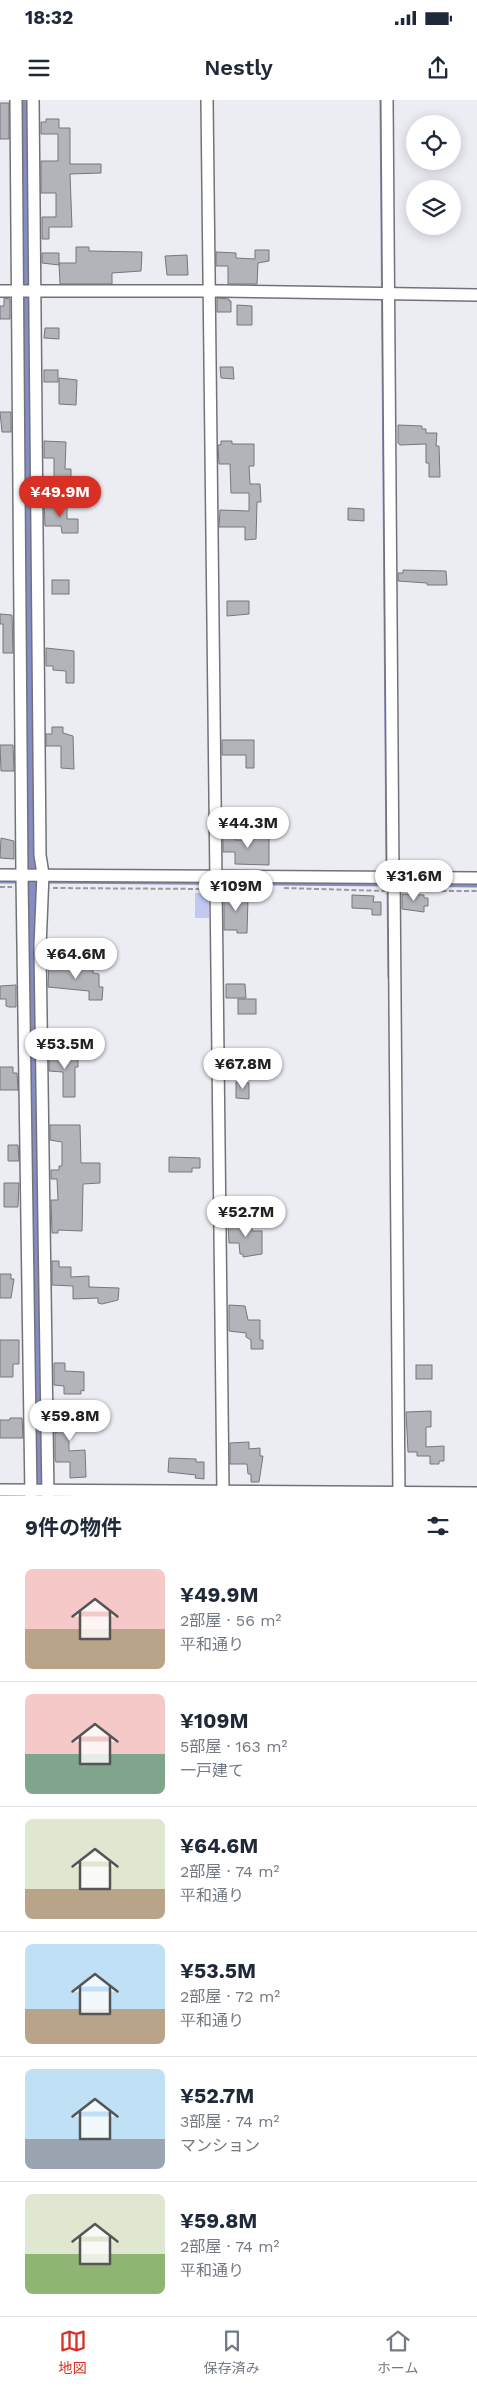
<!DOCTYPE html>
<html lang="ja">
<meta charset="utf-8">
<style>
:root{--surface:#fff;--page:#f6f6f7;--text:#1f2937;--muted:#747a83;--line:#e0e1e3;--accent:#d93025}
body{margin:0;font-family:"Work Sans","Noto Sans JP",sans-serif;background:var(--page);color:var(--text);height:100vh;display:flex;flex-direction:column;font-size:19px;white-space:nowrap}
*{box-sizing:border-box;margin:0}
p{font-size:16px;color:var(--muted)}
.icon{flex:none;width:28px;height:28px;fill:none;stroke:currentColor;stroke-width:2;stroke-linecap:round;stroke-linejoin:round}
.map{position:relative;height:1396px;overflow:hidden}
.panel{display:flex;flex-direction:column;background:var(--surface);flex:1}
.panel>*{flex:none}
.fabs{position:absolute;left:406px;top:15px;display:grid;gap:10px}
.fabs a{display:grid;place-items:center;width:55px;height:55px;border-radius:50%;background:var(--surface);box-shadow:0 2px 12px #0003;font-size:25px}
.price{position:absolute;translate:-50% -42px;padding:0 11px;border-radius:18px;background:#fff;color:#222;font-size:16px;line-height:32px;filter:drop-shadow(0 1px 2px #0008)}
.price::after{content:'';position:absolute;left:50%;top:30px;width:15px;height:11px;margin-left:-8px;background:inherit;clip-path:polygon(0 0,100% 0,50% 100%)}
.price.selected{background:var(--accent);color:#fff}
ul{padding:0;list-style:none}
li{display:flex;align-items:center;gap:15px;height:125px;padding:0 25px}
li+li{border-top:1px solid var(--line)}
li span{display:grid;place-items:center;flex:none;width:140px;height:100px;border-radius:8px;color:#555}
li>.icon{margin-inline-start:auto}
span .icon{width:60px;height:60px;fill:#fffc;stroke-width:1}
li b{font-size:21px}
h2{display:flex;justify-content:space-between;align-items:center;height:60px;padding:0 25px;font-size:21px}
.status{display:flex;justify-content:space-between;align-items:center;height:35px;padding:0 25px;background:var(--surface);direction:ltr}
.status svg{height:14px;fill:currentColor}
header{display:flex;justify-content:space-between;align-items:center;height:65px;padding:0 25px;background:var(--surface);font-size:22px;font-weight:600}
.tab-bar{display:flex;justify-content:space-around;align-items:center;height:70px;border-top:1px solid var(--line);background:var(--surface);font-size:14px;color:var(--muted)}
.tab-bar a{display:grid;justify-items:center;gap:2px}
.tab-bar .selected{color:var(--accent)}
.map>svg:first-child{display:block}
.green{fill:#c2c9f0}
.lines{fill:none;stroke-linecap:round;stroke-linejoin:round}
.stream{stroke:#858dc5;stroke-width:3}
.river{stroke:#858dc5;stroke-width:19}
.building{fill:#b3b4ba;stroke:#76777c}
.minor-casing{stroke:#727378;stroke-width:14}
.path{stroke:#99999e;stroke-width:2;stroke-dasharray:5 2.5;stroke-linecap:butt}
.minor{stroke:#fff;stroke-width:11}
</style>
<div class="status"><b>18:32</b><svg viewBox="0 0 49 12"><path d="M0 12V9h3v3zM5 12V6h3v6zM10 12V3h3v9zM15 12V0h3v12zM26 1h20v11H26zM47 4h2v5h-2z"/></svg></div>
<header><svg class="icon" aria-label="menu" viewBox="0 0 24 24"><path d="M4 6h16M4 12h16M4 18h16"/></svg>Nestly<svg class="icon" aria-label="share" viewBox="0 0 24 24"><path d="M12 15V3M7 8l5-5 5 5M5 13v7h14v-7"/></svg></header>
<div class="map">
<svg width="477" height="1396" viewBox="0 0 477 1396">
<rect width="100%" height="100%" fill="#ecedf3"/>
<!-- green -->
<rect class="green" x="195" y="793" width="14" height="25"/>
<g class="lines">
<!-- stream -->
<g class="stream">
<path d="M381,0L387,765"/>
<path d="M0,782H19"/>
<path d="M26,782H39"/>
<path d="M46,782L389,785"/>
<path d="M388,785L389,877"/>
<path d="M396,785L477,786"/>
</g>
<!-- river -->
<path class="river" d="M24,0L38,1396"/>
</g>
<!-- building -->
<g class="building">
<rect x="0" y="3" width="9" height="36"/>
<path d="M46,19H59V28H70V64H101V73L70,74L72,127H49V139H42V117H56V93H41V61H58V34H41V22H46Z"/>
<path d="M76,147H89V151L142,152L141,171L112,173V184H60L59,163H76Z"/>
<path d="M255,150H269V161L258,163L257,184H228V166H216V152L236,153V158L255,159Z"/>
<path d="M42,153H59V165L42,163Z"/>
<path d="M187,155L188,175H167L165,156Z"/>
<path d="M4,198L10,199V219H0V206H4Z"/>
<path d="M217,198L229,199V201H231V212H217Z"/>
<path d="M237,205L252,206V225H237Z"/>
<path d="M45,228H59V239L44,238Z"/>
<path d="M220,267H233L234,279L221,278Z"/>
<rect x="44" y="270" width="14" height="12"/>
<path d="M59,278L77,280L76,305L59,304Z"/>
<path d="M0,312H11V332H2Z"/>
<path d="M398,325L422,326V329H426V333H437L436,346H439L440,377H429V363H426V344L400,345L398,343Z"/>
<path d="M44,341L66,342L65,369H71V380H54V358H44Z"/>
<path d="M221,341H232V344H254V366H249L250,384H260L261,402H257L256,439L245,440V427H219L220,410L249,411V393H231L230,364H219L218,345H221Z"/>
<path d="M44,401H51V405H67V419H78V433H62L61,426H45Z"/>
<path d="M348,408L364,409V421L348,420Z"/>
<path d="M403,470L446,471L447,485H427V483L398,481V473H403Z"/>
<rect x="52" y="480" width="17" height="14"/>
<path d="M227,501H249V514L227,516Z"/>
<path d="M0,514L12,515L13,553H3V524H0Z"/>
<path d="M46,548L74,551V583H66V571L53,570V566H46Z"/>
<path d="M52,627H63V633L73,636L74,669L61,668V646H46V634H52Z"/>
<path d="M222,640H254V668H246V655H222Z"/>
<path d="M0,645H13L14,671H1Z"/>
<path d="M223,734H235V740H254V737H258V734H269V765L235,764V752H223Z"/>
<path d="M1,738L14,741V759L0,758Z"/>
<path d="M224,792H241V798H248L247,833H237V830H224Z"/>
<path d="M402,794L424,795V798H428V806H424V812L402,809Z"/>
<path d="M352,795L374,796L373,802H381V815H372V809L352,808Z"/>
<path d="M49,864L93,869V873L99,874V887H103L102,900H89V891L48,887Z"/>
<path d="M226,884H245L246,898H226Z"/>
<path d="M16,885V907H9L6,906V899H0V886Z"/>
<rect x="238" y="899" width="18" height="15"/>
<path d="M66,951V954L78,953V967H75V997H63V972L49,971V954Z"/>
<path d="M0,967H13V973H17L18,990H0Z"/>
<path d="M236,982L249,983V999L236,998Z"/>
<path d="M50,1025H80L81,1063H100V1083L83,1084L82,1131L58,1130V1133H52L51,1100H58L57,1079H51V1070H59V1066H62V1042L50,1040Z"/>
<path d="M8,1045H18L19,1061H8Z"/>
<path d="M169,1057L200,1058V1068H192V1072H169Z"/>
<path d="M4,1083H19L18,1107H4Z"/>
<path d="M252,1121V1131H262V1154L243,1157V1154H240L239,1143H229L228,1124Z"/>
<path d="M52,1161H59V1167H71V1177L89,1176V1187L119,1188L118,1200L102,1204L98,1203V1198L73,1199V1186L52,1185Z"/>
<path d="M0,1174H11V1179H14L11,1198H0Z"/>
<path d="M229,1205L245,1206L248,1220H260V1240H263V1249H251V1240L246,1237V1233L229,1231Z"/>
<path d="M0,1240H19V1264H13V1277H0Z"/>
<path d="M54,1263H65V1271L84,1272V1291L81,1290V1294H64V1286L54,1285Z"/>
<rect x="416" y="1265" width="16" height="14"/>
<path d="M61,1305H71V1311H83V1325L69,1326V1351L85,1350L86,1377L70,1378V1362H56L55,1358V1332H58V1312H61Z"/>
<path d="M431,1311V1327H426V1347L444,1346V1361H439V1364H430V1356H417V1352H408L406,1312Z"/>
<path d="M10,1318H22L23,1338H0V1320H10Z"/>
<path d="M249,1342V1349L260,1348V1356H263L259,1382H251V1374H248L247,1364H230V1343Z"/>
<path d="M169,1358L196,1359V1362H204V1379L195,1378L196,1375L168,1372Z"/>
</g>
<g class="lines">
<defs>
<g id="minor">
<path d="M16,0L22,777L31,1396"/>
<path d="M33,0L40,755L43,774L40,847L48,1396"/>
<path d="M207,0L223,1392"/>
<path d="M387,0L393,777"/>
<path d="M0,191H222L477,195"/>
<path d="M0,775L477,778"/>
<path d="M394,777L399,1396"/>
<path d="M0,1390L477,1393"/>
</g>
</defs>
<!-- minor casing -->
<use href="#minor" class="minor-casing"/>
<!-- path -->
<g class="path">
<path d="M0,787H12"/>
<path d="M53,788L206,789"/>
<path d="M284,788L385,791"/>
<path d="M404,791H477"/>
</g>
<!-- minor -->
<use href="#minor" class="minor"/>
</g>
</svg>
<div class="fabs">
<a><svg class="icon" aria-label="locate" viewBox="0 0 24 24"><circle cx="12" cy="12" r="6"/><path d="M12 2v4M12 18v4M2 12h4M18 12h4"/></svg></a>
<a><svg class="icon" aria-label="layers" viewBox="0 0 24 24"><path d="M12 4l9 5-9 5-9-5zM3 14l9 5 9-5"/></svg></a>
</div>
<b class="price selected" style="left:60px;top:418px">¥49.9M</b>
<b class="price" style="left:248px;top:749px">¥44.3M</b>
<b class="price" style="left:414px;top:802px">¥31.6M</b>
<b class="price" style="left:236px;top:812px">¥109M</b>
<b class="price" style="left:76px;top:880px">¥64.6M</b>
<b class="price" style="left:65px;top:970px">¥53.5M</b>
<b class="price" style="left:243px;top:990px">¥67.8M</b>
<b class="price" style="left:246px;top:1138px">¥52.7M</b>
<b class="price" style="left:70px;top:1342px">¥59.8M</b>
</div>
<section class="panel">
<h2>9件の物件<svg class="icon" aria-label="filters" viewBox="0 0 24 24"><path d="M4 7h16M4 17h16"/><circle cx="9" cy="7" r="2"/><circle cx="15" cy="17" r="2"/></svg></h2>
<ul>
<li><span style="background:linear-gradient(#f6c9c9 60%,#b9a48a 0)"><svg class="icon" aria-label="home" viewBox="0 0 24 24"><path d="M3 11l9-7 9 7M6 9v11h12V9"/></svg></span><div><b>¥49.9M</b><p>2部屋 · 56 m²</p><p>平和通り</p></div></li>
<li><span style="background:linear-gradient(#f6c9c9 60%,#7fa58c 0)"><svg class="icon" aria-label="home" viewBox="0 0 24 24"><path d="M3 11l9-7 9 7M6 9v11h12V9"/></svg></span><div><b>¥109M</b><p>5部屋 · 163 m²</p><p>一戸建て</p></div></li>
<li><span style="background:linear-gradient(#dfe7d0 70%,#b9a48a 0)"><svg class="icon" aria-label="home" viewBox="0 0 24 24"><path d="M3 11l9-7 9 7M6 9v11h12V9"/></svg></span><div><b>¥64.6M</b><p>2部屋 · 74 m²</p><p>平和通り</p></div></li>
<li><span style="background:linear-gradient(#bfe0f5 65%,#b9a48a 0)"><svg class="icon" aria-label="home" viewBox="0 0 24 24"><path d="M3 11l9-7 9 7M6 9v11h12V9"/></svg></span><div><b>¥53.5M</b><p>2部屋 · 72 m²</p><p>平和通り</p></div></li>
<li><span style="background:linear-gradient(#bfe0f5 70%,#9aa5b1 0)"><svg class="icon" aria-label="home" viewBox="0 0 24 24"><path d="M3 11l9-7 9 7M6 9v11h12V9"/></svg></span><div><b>¥52.7M</b><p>3部屋 · 74 m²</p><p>マンション</p></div></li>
<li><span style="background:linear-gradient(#dfe7d0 60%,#8fb573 0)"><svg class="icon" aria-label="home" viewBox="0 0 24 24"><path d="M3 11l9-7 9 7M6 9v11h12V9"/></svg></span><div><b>¥59.8M</b><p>2部屋 · 74 m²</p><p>平和通り</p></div></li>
</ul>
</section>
<nav class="tab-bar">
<a class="selected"><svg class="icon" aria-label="map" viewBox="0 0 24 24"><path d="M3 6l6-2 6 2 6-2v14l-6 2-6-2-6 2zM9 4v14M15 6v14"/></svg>地図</a>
<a><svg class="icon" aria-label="saved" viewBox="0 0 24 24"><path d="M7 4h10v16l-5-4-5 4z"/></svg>保存済み</a>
<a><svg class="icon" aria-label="home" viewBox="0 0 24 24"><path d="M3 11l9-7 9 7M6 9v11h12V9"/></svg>ホーム</a>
</nav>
